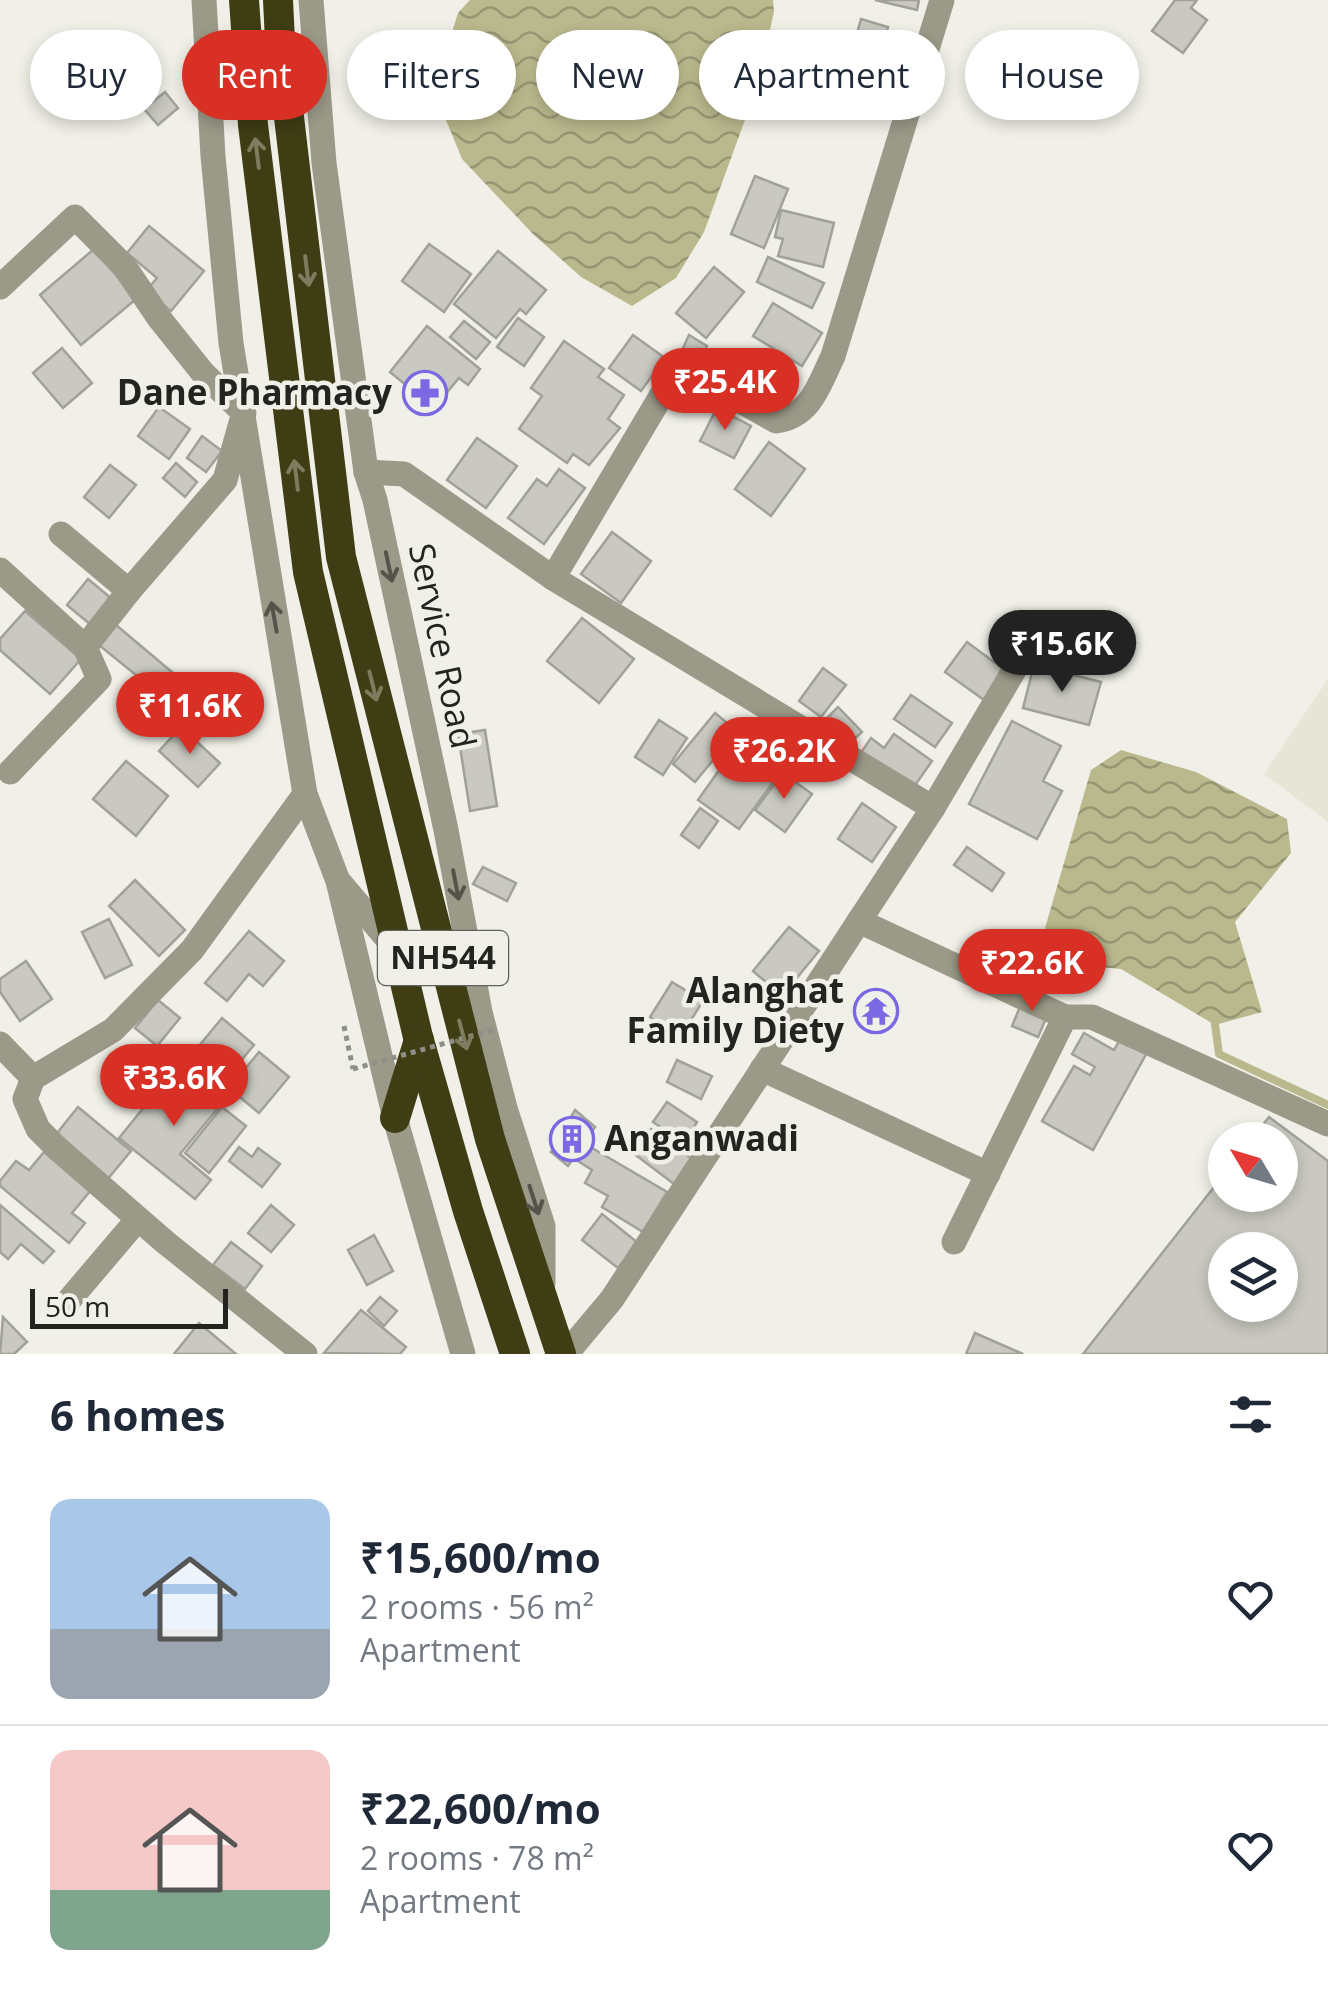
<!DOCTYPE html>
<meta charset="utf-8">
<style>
:root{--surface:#fff;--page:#f2f2f3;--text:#1f2937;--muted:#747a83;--line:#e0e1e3;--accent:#d93025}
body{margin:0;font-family:"Open Sans",sans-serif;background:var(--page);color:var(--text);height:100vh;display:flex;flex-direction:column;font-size:38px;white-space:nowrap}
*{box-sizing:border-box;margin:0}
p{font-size:32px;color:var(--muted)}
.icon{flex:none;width:55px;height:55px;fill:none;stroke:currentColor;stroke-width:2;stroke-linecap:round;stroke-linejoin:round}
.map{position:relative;height:1354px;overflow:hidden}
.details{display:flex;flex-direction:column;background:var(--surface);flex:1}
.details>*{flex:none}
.top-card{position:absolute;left:30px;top:30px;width:1270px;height:90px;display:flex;gap:20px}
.needle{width:65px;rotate:308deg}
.tools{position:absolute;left:1208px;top:1122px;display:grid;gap:20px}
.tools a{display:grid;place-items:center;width:90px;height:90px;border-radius:50%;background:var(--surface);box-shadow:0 5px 15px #0003;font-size:50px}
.scale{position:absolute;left:30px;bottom:25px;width:198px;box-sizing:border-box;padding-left:10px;border:5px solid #232320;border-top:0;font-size:28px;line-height:35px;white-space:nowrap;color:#232320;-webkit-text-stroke:8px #f0f0e8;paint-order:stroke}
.price{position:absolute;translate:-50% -85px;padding:0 22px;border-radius:35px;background:var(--accent);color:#fff;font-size:32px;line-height:65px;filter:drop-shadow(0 2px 5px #0008)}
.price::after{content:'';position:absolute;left:50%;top:60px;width:30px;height:22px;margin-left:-15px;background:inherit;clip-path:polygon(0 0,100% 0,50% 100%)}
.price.on{background:#222;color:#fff}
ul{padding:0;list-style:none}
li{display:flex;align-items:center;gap:30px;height:250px;padding:0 50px}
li+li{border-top:2px solid var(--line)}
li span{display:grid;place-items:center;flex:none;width:280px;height:200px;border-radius:20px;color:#555}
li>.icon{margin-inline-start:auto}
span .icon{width:120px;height:120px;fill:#fffc;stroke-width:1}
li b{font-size:42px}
h2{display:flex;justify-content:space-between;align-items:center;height:120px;padding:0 50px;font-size:42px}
.chip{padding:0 35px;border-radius:45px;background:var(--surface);box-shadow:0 5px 15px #0003;font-size:35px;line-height:90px}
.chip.on{background:var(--accent);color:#fff}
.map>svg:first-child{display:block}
.built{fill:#e6e6d7}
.water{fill:url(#water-waves)}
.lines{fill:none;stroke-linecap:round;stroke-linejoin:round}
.stream{stroke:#bab98d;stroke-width:8}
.building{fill:#c9c9c1;stroke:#a1a19a;stroke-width:2.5;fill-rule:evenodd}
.path{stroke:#8f8f8a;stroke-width:5;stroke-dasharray:5 5;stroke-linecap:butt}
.minor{stroke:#9b9a88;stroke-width:25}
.highway{stroke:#3f3d14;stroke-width:30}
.path-bridge{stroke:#8f8f8a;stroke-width:5;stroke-dasharray:5 5;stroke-linecap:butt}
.oneway{stroke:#7d7c5e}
.oneway2{stroke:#53534a}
.labels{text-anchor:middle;stroke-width:9;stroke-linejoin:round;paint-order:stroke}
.shield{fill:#f0f0e8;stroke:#60605c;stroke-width:2.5}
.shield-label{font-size:32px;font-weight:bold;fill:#232320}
.poi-label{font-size:35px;font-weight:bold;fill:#232320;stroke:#f0f0e8;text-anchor:end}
.street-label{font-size:35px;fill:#232320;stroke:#f0f0e8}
</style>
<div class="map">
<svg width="1328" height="1354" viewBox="0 0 1328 1354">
<defs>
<pattern id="water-waves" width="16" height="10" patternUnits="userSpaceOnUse" patternTransform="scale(2.5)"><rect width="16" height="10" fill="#bab98d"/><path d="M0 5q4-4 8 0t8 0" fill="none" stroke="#979673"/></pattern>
</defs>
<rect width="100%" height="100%" fill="#f0f0e8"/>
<!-- built -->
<path class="built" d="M1328,679V822L1264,774Z"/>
<!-- water -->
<g class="water">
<path d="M470,0H773L774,12L757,87L704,232L676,278L632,306L581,277L533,234L462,159L439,103L444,58L458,13Z"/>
<path d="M1121,750L1196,772L1287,819L1291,853L1235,922L1262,1012L1215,1025L1121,969L1077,965L1045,928L1091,770Z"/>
</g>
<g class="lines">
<!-- stream -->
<path class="stream" d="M1214,1017L1219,1054L1328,1105"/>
</g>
<!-- building -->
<g class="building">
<path d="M875,0H919L917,10Z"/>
<path d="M1175,0H1197L1191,8L1207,20L1183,53L1152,31Z"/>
<path d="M861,19L888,27L880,55L853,48Z"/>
<path d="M795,49L810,50L808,86L793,85Z"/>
<path d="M856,52L897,81L872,117L831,88Z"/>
<path d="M165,92L178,108L158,125L144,109Z"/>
<path d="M755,176L788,189L764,248L731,234Z"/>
<path d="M781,210L834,223L823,267L778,256L783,239L775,237Z"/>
<path d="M149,226L204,271L171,311L146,291L157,278L127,253Z"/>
<path d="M429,244L471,274L444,312L402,281Z"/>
<path d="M94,249L136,299L81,345L40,295Z"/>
<path d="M498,251L546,290L526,314L520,309L496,338L454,304Z"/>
<path d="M768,257L824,283L812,308L757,282Z"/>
<path d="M714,267L744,292L706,338L676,313Z"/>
<path d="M773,303L822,333L802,366L753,336Z"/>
<path d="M518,318L544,337L524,366L497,347Z"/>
<path d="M464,321L490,342L476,359L450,337Z"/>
<path d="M427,326L480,369L468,385L459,378L434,408L390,372Z"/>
<path d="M633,335L665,358L641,391L609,368Z"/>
<path d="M689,335L707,346L701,358L683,348Z"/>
<path d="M564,341L604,369L598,377L624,395L608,419L620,428L589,465L573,454L567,463L519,429L542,396L531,388Z"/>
<path d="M62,348L92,383L63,408L33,373Z"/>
<path d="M758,356L787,382L774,397L745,371Z"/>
<path d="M159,407L190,429L169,459L138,436Z"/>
<path d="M717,408L751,426L734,458L700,441Z"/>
<path d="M202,436L222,451L206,472L187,458Z"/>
<path d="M477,438L517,466L486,508L447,480Z"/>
<path d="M769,442L805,469L771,516L735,489Z"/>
<path d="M176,463L197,482L185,497L163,478Z"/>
<path d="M110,465L136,485L109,518L84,497Z"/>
<path d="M559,469L585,488L544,544L508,518L537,479L547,486Z"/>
<path d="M612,532L651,561L621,603L581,574Z"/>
<path d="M88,579L112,599L91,625L67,605Z"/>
<path d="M25,611L81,659L50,694L0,650V639Z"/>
<path d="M582,618L634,659L599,703L547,661Z"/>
<path d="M116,625L179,678L163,697L99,645Z"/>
<path d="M967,642L1006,671L984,700L945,672Z"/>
<path d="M1034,665L1101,682L1089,725L1023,708Z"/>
<path d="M823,668L846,685L821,717L799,701Z"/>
<path d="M911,695L952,723L935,747L894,719Z"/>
<path d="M838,707L862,732L848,745L825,720Z"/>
<path d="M715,713L737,731L695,782L673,764Z"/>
<path d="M659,720L687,738L663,775L635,757Z"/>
<path d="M1012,721L1061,746L1043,781L1062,791L1037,839L969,804Z"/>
<path d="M181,727L220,763L198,787L159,751Z"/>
<path d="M485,730L497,806L470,811L458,734Z"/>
<path d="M746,732L771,750L762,762L779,774L739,829L698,800Z"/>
<path d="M894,734L932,761L911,791L860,754L871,738L884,748Z"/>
<path d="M126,761L168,796L136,836L93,799Z"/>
<path d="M783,773L812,794L785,832L755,810Z"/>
<path d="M862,803L896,827L872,862L838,839Z"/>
<path d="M700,808L718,821L699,848L681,835Z"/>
<path d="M967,847L1004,873L992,891L954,865Z"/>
<path d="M483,867L516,883L507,901L473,884Z"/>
<path d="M135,880L185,930L159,956L109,906Z"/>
<path d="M109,919L132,965L105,978L82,932Z"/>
<path d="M789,927L819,951L782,996L753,971Z"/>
<path d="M249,931L284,961L263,986L249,974L227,1001L205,983Z"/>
<path d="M26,961L52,999L20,1021L0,992V979Z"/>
<path d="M672,982L703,1001L681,1036L650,1017Z"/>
<path d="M1027,990L1053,1002L1038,1037L1012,1026Z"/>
<path d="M158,1000L180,1018L157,1046L135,1028Z"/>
<path d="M222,1018L254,1045L230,1074L198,1047Z"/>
<path d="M1084,1033L1114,1050L1123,1034L1149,1049L1093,1150L1042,1121L1074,1066L1090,1075L1095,1067L1072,1054Z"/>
<path d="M259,1052L289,1077L259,1113L229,1088Z"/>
<path d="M677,1060L712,1076L701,1099L667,1082Z"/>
<path d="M178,1065L223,1102L180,1154L211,1180L195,1199L119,1138Z"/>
<path d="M667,1102L697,1122L684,1143L653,1122Z"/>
<path d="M78,1107L131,1151L106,1181L53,1138Z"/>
<path d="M222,1107L246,1126L209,1173L185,1153Z"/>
<path d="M575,1110L595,1127L568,1166L551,1152Z"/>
<path d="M1269,1117L1328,1161V1354H1083L1225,1173V1195H1280V1140H1251ZM1225,1250H1280V1305H1225Z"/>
<path d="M651,1129L692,1159L674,1184L633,1153Z"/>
<path d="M587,1145L667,1192L643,1232L602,1207L608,1196L585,1183L592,1170L578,1161Z"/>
<path d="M239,1147L252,1157L258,1148L280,1164L262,1187L229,1161Z"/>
<path d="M44,1152L91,1190L72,1213L85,1223L69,1243L0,1186V1181L16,1161L29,1170Z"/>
<path d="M0,1205L54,1251L43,1263L21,1244L8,1259L0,1252Z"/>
<path d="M271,1205L294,1225L271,1252L248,1233Z"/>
<path d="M602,1214L638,1243L618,1268L582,1240Z"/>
<path d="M374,1235L393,1271L367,1285L348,1250Z"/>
<path d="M231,1242L262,1266L245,1289L213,1265Z"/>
<path d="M380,1297L397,1311L384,1326L368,1311Z"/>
<path d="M361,1310L406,1347L400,1354L324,1353Z"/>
<path d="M3,1317L27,1342L14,1354H0Z"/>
<path d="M199,1323L236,1354H174Z"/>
<path d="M975,1333L1023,1354H966Z"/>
</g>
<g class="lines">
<!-- path -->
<path class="path" d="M344,1026L353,1069"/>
<!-- minor -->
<g class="minor">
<path d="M204,0L213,156L231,343L305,794L338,881L395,1118L463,1354"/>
<path d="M311,0L324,163L366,472L375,500L446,830L480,1012L505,1108L543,1226V1283"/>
<path d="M0,287L75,217L124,266L159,318L203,373L244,413"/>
<path d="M366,472L404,474L553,578L933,808"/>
<path d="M61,534L129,591L225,480L241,423"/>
<path d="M0,570L85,647L99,679L10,772"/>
<path d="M553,578L679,366L776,421C811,416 819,385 833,356L942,0"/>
<path d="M85,647L129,591"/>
<path d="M305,794L192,950L113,1030L33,1078L25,1099L38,1129L58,1149L165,1242L305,1354"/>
<path d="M341,884L396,949"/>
<path d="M859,921L1065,1017"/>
<path d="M0,1044L33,1078"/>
<path d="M762,1069L988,1174"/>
<path d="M954,1242L1065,1017H1092L1328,1124"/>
<path d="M70,1299L138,1219"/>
<path d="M566,1354L612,1299L933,808L1036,633"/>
</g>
<!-- highway -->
<g class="highway">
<path d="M244,0L253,125L308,572L418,1037L468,1211L515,1354"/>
<path d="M278,0L280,41L341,557L490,1139L561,1354"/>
<path d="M395,1118L419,1040"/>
</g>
<!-- path-bridge -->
<path class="path-bridge" d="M353,1069L496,1029"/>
</g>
<!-- one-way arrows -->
<defs><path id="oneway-shaft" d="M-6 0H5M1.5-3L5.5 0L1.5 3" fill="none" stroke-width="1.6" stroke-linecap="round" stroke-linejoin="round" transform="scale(2.5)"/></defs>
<g class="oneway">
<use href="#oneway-shaft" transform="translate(257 153) rotate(-97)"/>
<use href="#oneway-shaft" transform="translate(307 271) rotate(83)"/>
<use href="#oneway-shaft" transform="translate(296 475) rotate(-97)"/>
<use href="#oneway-shaft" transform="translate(373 686) rotate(76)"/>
<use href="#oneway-shaft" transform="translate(463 1035) rotate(75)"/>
</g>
<g class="oneway2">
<use href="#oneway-shaft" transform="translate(389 567) rotate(78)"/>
<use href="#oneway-shaft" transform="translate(274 617) rotate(-100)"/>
<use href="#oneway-shaft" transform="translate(456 885) rotate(79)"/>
<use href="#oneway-shaft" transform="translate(534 1200) rotate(72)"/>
</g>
<!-- icons -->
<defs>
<symbol id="pharmacy-ring" viewBox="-11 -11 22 22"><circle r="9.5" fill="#f0f0e8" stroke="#7b69e4" stroke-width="1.5"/><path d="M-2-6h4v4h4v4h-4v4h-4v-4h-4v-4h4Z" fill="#7b69e4"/></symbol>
<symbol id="temple-ring" viewBox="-11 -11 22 22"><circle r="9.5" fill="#f0f0e8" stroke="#7b69e4" stroke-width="1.5"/><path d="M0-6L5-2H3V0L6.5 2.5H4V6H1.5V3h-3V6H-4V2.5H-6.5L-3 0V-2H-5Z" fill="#7b69e4"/></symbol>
<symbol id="building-ring" viewBox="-11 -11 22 22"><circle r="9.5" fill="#f0f0e8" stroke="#7b69e4" stroke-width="1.5"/><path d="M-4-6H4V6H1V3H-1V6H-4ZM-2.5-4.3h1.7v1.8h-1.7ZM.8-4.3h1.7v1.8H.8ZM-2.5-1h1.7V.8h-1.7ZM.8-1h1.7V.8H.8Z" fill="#7b69e4"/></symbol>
</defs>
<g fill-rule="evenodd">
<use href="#pharmacy-ring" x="400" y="368" width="50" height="50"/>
<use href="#temple-ring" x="851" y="986" width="50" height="50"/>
<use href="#building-ring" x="547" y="1114" width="50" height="50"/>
</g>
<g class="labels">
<!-- shield labels -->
<rect class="shield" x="378" y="931" width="130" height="54" rx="8"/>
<g class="shield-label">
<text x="443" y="969">NH544</text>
</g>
<!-- poi labels -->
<g class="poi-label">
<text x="392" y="405">Dane Pharmacy</text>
<text x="844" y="1003">Alanghat<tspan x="844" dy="40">Family Diety</tspan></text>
<text x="604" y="1151" text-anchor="start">Anganwadi</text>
</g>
<!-- street labels -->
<g class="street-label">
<text transform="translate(442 646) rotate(78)" y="12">Service Road</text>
</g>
</g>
</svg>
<div class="tools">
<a><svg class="needle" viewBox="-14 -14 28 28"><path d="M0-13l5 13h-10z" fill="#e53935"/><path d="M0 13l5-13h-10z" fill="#747a83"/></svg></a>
<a><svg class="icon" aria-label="layers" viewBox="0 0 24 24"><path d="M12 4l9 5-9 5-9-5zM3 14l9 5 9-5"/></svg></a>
</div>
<div class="scale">50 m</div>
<b class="price" style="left:725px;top:433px">₹25.4K</b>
<b class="price on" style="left:1062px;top:695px">₹15.6K</b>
<b class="price" style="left:190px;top:757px">₹11.6K</b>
<b class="price" style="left:784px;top:802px">₹26.2K</b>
<b class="price" style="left:1032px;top:1014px">₹22.6K</b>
<b class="price" style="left:174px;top:1129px">₹33.6K</b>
<div class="top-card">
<a class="chip">Buy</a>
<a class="chip on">Rent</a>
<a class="chip">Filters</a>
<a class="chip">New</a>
<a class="chip">Apartment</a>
<a class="chip">House</a>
</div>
</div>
<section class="details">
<h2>6 homes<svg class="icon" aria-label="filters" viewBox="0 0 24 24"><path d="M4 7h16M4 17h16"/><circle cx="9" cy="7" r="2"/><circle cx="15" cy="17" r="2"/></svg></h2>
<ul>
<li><span style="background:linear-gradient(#a9c7e8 65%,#9aa5b1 0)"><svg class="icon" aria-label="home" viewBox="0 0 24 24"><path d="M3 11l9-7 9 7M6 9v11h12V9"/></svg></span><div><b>₹15,600/mo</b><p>2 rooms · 56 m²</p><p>Apartment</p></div><svg class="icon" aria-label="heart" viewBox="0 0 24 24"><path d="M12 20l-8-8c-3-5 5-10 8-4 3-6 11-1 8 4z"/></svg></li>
<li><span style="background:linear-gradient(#f6c9c9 70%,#7fa58c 0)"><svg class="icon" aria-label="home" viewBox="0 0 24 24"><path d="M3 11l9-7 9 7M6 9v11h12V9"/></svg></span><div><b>₹22,600/mo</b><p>2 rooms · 78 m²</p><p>Apartment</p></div><svg class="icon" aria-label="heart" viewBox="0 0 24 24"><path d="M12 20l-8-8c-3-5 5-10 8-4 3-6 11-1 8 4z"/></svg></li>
</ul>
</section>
